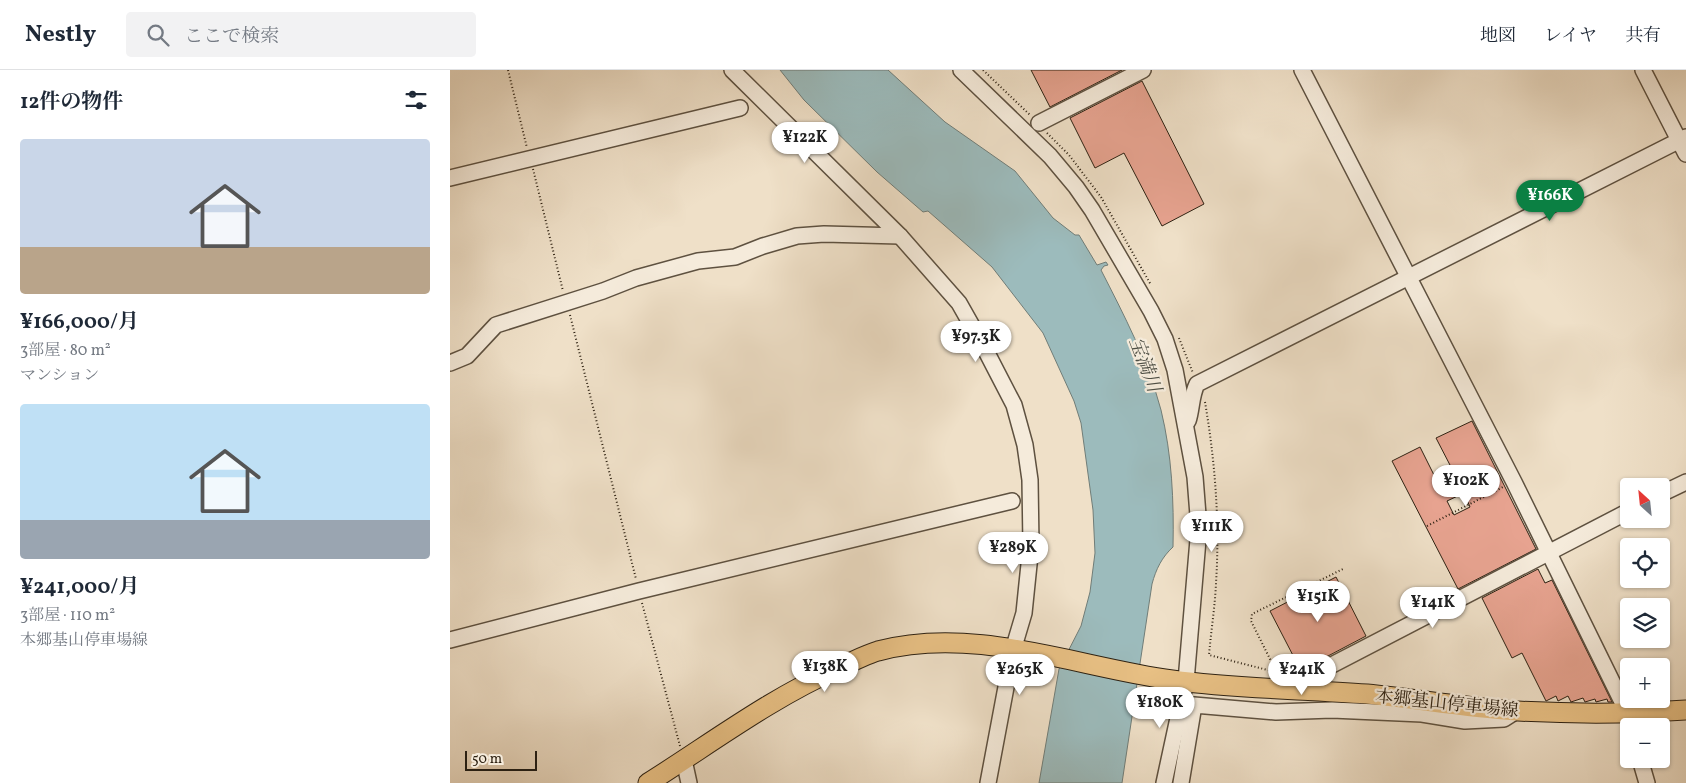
<!DOCTYPE html>
<html lang="ja">
<meta charset="utf-8">
<style>
:root{--surface:#fff;--page:#f2f2f3;--text:#1f2937;--muted:#747a83;--line:#e0e1e3;--accent:#0b8043}
body{margin:0;font-family:Vollkorn,"Noto Serif JP",serif;background:var(--page);color:var(--text);height:100vh;display:flex;flex-direction:column;font-size:19px;white-space:nowrap}
*{box-sizing:border-box;margin:0}
p{font-size:16px;color:var(--muted)}
.icon{flex:none;width:28px;height:28px;fill:none;stroke:currentColor;stroke-width:2;stroke-linecap:round;stroke-linejoin:round}
.map{position:relative;flex:1;overflow:hidden}
.panel{display:flex;flex-direction:column;background:var(--surface);width:450px}
.panel>*{flex:none}
.needle{width:32px;rotate:333deg}
.tools{position:absolute;left:1170px;top:408px;display:grid;gap:10px}
.tools a{display:grid;place-items:center;width:50px;height:50px;border-radius:5px;background:var(--surface);box-shadow:0 1px 4px #0004;font-size:25px}
.scale{position:absolute;left:15px;bottom:12px;width:72px;box-sizing:border-box;padding-left:5px;border:2px solid #2d2112;border-top:0;font-size:14px;line-height:18px;white-space:nowrap;color:#2d2112;-webkit-text-stroke:4px #f5ebdb;paint-order:stroke}
.price{position:absolute;translate:-50% -42px;padding:0 11px;border-radius:18px;background:#fff;color:#222;font-size:16px;line-height:32px;filter:drop-shadow(0 1px 2px #0008)}
.price::after{content:'';position:absolute;left:50%;top:30px;width:15px;height:11px;margin-left:-8px;background:inherit;clip-path:polygon(0 0,100% 0,50% 100%)}
.price.active{background:var(--accent);color:#fff}
ul{padding:0;list-style:none}
li{display:grid;align-content:center;gap:10px;height:265px;padding:0 20px}
li span{display:grid;place-items:center;height:155px;border-radius:5px;color:#555}
li>.icon{margin-inline-start:auto}
span .icon{width:90px;height:90px;fill:#fffc;stroke-width:1}
li b{font-size:21px}
h2{display:flex;justify-content:space-between;align-items:center;height:60px;padding:0 20px;font-size:21px}
header{display:flex;align-items:center;gap:30px;box-sizing:border-box;height:70px;padding:0 25px;background:var(--surface);border-bottom:1px solid var(--line)}
header strong{font-size:24px}
nav{display:flex;gap:28px;margin-inline-start:auto;font-size:18px}
.search{width:350px;height:45px;background:var(--page);display:flex;align-items:center;gap:12px;box-sizing:border-box;padding:0 18px;border-radius:5px;color:var(--muted);font-size:19px}
main{display:flex;flex:1;min-height:0}
.map>svg:first-child{display:block}
.water{fill:#9cbbbc;stroke:#707d78}
.building{fill:#e7a390;stroke:#2d2112;fill-rule:evenodd}
.lines{fill:none;stroke-linecap:round;stroke-linejoin:round}
.minor-casing{stroke:#5e5140;stroke-width:18}
.major-casing{stroke:#2d2112;stroke-width:21}
.path{stroke:#2d2112;stroke-width:2;stroke-dasharray:1 2.5;stroke-linecap:butt}
.minor{stroke:#f5ebdb;stroke-width:15}
.major{stroke:#e8c084;stroke-width:19}
.labels{text-anchor:middle;stroke-width:4.5;stroke-linejoin:round;paint-order:stroke}
.street-label{font-size:18px;fill:#2d2112;stroke:#f5ebdb}
.water-label{font-size:19px;font-style:italic;fill:#4e4f45;stroke:#f5ebdb}
</style>
<header>
<strong>Nestly</strong>
<div class="search"><svg class="icon" aria-label="search" viewBox="0 0 24 24"><circle cx="10" cy="10" r="6"/><path d="M15 15l6 6"/></svg>ここで検索</div>
<nav><a>地図</a><a>レイヤ</a><a>共有</a></nav>
</header>
<main>
<section class="panel">
<h2>12件の物件<svg class="icon" aria-label="filters" viewBox="0 0 24 24"><path d="M4 7h16M4 17h16"/><circle cx="9" cy="7" r="2"/><circle cx="15" cy="17" r="2"/></svg></h2>
<ul>
<li><span style="background:linear-gradient(#c9d6e8 70%,#b9a48a 0)"><svg class="icon" aria-label="home" viewBox="0 0 24 24"><path d="M3 11l9-7 9 7M6 9v11h12V9"/></svg></span><div><b>¥166,000/月</b><p>3部屋 · 80 m²</p><p>マンション</p></div></li>
<li><span style="background:linear-gradient(#bfe0f5 75%,#9aa5b1 0)"><svg class="icon" aria-label="home" viewBox="0 0 24 24"><path d="M3 11l9-7 9 7M6 9v11h12V9"/></svg></span><div><b>¥241,000/月</b><p>3部屋 · 110 m²</p><p>本郷基山停車場線</p></div></li>
</ul>
</section>
<div class="map">
<svg width="1236" height="713" viewBox="0 0 1236 713">
<rect width="100%" height="100%" fill="#efe0c8"/>
<filter id="stains"><feTurbulence type="fractalNoise" baseFrequency=".004" numOctaves="4"/><feColorMatrix values="0 0 0 0 .2 0 0 0 0 .09 0 0 0 0 .02 0 0 0 .5 -.17"/></filter>
<radialGradient id="worn" r=".72"><stop offset=".6" stop-color="#630" stop-opacity="0"/><stop offset="1" stop-color="#630" stop-opacity=".3"/></radialGradient>
<!-- water -->
<path class="water" d="M330,0H438L495,52L565,101L603,148L625,165H629L647,195L656,192L658,195L654,196L651,200C674,245 698,291 711,340C722,385 724,431 723,477C712,487 706,499 702,514L672,713H589L609,599L631,556L640,522L645,483L643,440L631,353L624,331L593,263L542,197L478,141L473,142L427,102L354,30Z"/>
<!-- building -->
<g class="building">
<path d="M581,0H672L600,37Z"/>
<path d="M692,11L754,134L712,156L674,83L645,98L620,48Z"/>
<path d="M1022,351L1086,479L1008,519L942,391L970,377L984,405L1001,397L986,368ZM1014,423L1020,437L1004,445L997,431Z"/>
<path d="M1088,499L1095,513L1102,510L1162,632H1158L1157,629L1146,632L1145,629L1135,632L1133,628L1121,632L1118,626L1108,631L1106,626L1096,631L1072,583L1062,588L1032,528Z"/>
<path d="M886,507L916,566L859,596L858,593L849,597L820,541Z"/>
</g>
<g class="lines">
<defs>
<g id="minor">
<path d="M282,0L450,166L509,233L535,279L564,335L575,375L580,410L581,475L574,543L563,580L538,713"/>
<path d="M511,0L600,86L626,117L642,140L701,241L715,269L725,300L745,407L749,458L736,611L714,713"/>
<path d="M852,0L1064,412L1178,644L1182,656"/>
<path d="M1193,0L1236,84"/>
<path d="M589,53L693,0"/>
<path d="M0,108L290,38"/>
<path d="M0,293L17,286L46,255L153,221L186,208L248,191L285,187L313,176L347,166L374,164L450,166"/>
<path d="M738,351C742,339 741,326 747,314L1236,67"/>
<path d="M1211,424L1236,412"/>
<path d="M0,570L189,521L562,431"/>
<path d="M853,621V610L1179,441"/>
<path d="M1190,689L1197,713"/>
<path d="M234,690L239,713"/>
<path d="M731,713L744,635L826,642L882,640L972,644L1015,651L1054,649L1065,642"/>
</g>
<path id="major" d="M198,713C260,674 321,628 389,598C401,592 415,585 428,581C524,555 627,597 722,610C787,619 852,619 917,624C967,629 1018,638 1068,641C1124,644 1180,644 1236,640"/>
</defs>
<!-- minor casing -->
<use href="#minor" class="minor-casing"/>
<!-- major casing -->
<use href="#major" class="major-casing"/>
<!-- path -->
<g class="path">
<path d="M58,0L77,78"/>
<path d="M533,0L580,45"/>
<path d="M597,63L619,85L651,127L701,215"/>
<path d="M83,99L113,221"/>
<path d="M120,245L186,509"/>
<path d="M729,268L743,303"/>
<path d="M755,332C765,391 770,452 766,513C765,537 761,561 759,585L837,605"/>
<path d="M977,456L1053,417"/>
<path d="M192,533L230,676"/>
<path d="M822,600L821,591L801,551L802,544L893,499"/>
</g>
<!-- minor -->
<use href="#minor" class="minor"/>
<!-- major -->
<use href="#major" class="major"/>
</g>
<g class="labels">
<!-- street labels -->
<g class="street-label">
<text transform="translate(997 633) rotate(6)" y="6">本郷基山停車場線</text>
</g>
<!-- water labels -->
<g class="water-label">
<text transform="translate(696 294) rotate(69)" y="7">宝満川</text>
</g>
</g>
<rect width="100%" height="100%" filter="url(#stains)"/>
<rect width="100%" height="100%" fill="url(#worn)"/>
</svg>
<div class="tools">
<a><svg class="needle" viewBox="-14 -14 28 28"><path d="M0-13l5 13h-10z" fill="#e53935"/><path d="M0 13l5-13h-10z" fill="#747a83"/></svg></a>
<a><svg class="icon" aria-label="locate" viewBox="0 0 24 24"><circle cx="12" cy="12" r="6"/><path d="M12 2v4M12 18v4M2 12h4M18 12h4"/></svg></a>
<a><svg class="icon" aria-label="layers" viewBox="0 0 24 24"><path d="M12 4l9 5-9 5-9-5zM3 14l9 5 9-5"/></svg></a>
<a>+</a>
<a>−</a>
</div>
<div class="scale">50 m</div>
<b class="price" style="left:355px;top:94px">¥122K</b>
<b class="price active" style="left:1100px;top:152px">¥166K</b>
<b class="price" style="left:526px;top:293px">¥97.3K</b>
<b class="price" style="left:1016px;top:437px">¥102K</b>
<b class="price" style="left:762px;top:483px">¥111K</b>
<b class="price" style="left:563px;top:504px">¥289K</b>
<b class="price" style="left:868px;top:553px">¥151K</b>
<b class="price" style="left:983px;top:559px">¥141K</b>
<b class="price" style="left:375px;top:623px">¥138K</b>
<b class="price" style="left:570px;top:626px">¥263K</b>
<b class="price" style="left:852px;top:626px">¥241K</b>
<b class="price" style="left:710px;top:659px">¥180K</b>
</div>
</main>
